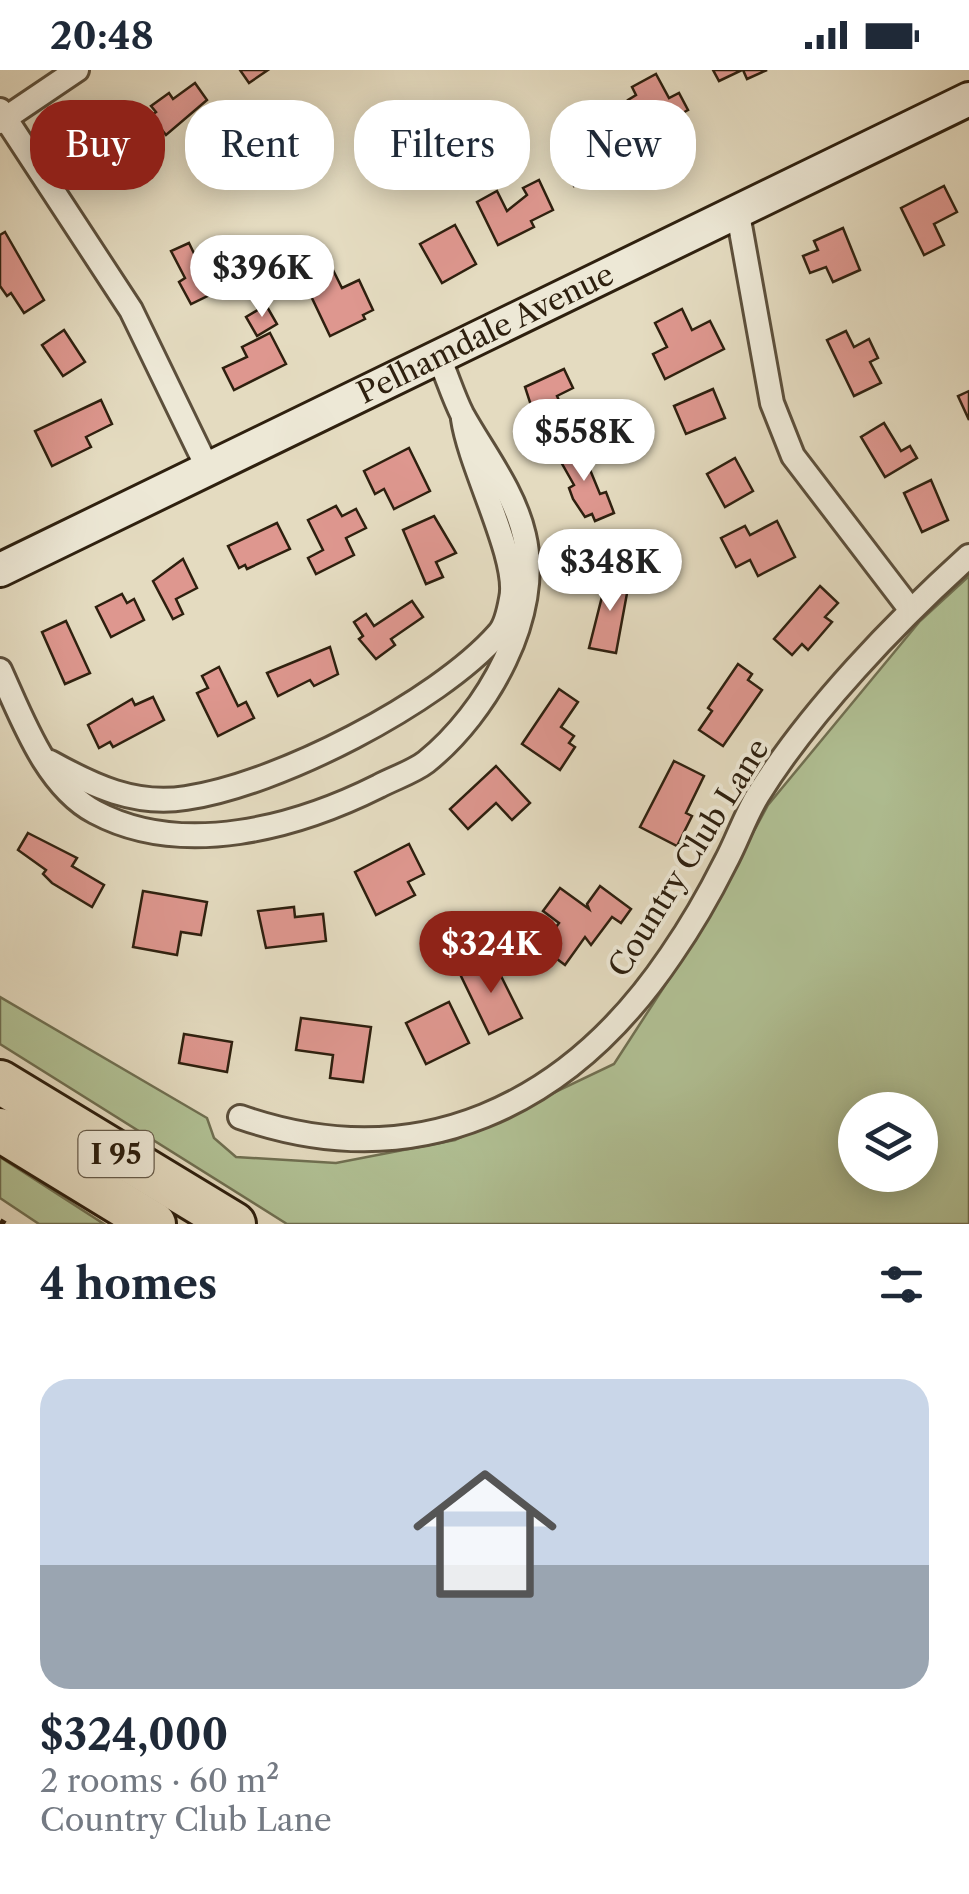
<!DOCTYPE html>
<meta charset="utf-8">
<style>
:root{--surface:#fff;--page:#f2f2f3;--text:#1f2937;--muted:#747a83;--line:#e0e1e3;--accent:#8f2418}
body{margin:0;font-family:"Libre Caslon Text",serif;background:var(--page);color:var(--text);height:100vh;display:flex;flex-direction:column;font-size:38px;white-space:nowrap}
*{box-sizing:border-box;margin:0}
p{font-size:32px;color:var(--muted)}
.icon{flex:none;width:55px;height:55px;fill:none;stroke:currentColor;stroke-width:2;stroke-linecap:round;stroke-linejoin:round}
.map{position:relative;height:1154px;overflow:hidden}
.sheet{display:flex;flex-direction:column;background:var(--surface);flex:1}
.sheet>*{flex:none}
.banner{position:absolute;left:30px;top:30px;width:910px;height:90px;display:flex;gap:20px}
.tools{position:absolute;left:838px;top:1022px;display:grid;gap:20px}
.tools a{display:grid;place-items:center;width:100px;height:100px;border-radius:50%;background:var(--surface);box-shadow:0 5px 25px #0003;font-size:50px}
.price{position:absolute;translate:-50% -85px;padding:0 22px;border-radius:35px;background:#fff;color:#222;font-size:32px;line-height:65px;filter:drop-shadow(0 2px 5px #0008)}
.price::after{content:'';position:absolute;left:50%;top:60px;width:30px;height:22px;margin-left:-15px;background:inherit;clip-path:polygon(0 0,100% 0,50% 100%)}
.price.active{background:var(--accent);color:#fff}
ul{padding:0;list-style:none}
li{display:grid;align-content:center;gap:20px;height:530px;padding:0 40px}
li+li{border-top:2px solid var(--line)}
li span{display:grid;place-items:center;height:310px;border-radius:30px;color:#555}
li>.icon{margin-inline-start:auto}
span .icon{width:180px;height:180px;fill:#fffc;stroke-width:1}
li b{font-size:42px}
h2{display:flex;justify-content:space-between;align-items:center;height:120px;padding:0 40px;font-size:42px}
.chip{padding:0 35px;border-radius:40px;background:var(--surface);box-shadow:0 5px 25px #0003;font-size:35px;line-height:90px}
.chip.active{background:var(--accent);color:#fff}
.status{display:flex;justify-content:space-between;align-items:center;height:70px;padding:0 50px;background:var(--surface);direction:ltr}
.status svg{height:28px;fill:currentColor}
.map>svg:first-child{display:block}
.green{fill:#b1c195;stroke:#707052;stroke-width:2.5;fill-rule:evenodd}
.building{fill:#de978f;stroke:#2e200f;stroke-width:2.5}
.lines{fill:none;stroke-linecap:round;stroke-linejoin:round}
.street-casing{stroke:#5c4f3b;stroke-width:28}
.secondary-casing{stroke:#2e200f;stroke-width:38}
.highway-casing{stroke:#2e200f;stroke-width:48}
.street{stroke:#ede8d6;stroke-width:22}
.secondary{stroke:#ede8d6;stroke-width:32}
.highway{stroke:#e4dbc0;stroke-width:42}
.rail{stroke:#2e200f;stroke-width:6;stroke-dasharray:18 18;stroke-linecap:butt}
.labels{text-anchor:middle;stroke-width:8;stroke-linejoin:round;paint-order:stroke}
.shield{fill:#ede8d6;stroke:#675c4b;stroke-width:2.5}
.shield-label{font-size:28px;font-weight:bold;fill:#2e200f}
.street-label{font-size:30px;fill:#2e200f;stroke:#ede8d6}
</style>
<div class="status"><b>20:48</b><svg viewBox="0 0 49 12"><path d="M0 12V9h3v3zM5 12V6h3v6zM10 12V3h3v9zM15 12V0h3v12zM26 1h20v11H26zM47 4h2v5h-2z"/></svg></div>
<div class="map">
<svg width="969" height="1154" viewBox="0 0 969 1154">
<rect width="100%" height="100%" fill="#e4dbc0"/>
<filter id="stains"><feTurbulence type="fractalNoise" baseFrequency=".002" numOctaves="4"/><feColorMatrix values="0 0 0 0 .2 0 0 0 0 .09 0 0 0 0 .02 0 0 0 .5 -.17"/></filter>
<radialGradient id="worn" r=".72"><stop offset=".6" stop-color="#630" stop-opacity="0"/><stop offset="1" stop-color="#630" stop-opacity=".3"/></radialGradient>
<!-- green -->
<g class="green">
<path d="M969,506V1154H287L0,974V927L207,1048L214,1068L236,1087L336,1093L455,1070L614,994L697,866L768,735L920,551ZM855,1040H920V1105H855Z"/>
<path d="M0,1087L104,1154H39L0,1128Z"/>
</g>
<!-- building -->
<g class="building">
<path d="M240,0H268L249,13Z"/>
<path d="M713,0H742L719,11Z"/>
<path d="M743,0H767L747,9Z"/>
<path d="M656,4L669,28L679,23L688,40L658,56L655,51L642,58L628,30L636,25L632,17Z"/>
<path d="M195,13L207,30L166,65L162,60L130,84L119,69L156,42L151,36L169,23L173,29Z"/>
<path d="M416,49L425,66L408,75L399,58Z"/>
<path d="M569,61L577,76L606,61L612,75L621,70L628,84L574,116L564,95L571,91L559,66Z"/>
<path d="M539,110L553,140L531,151L534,157L498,175L477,132L497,121L507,141L527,125L523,118Z"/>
<path d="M944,116L957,142L934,154L944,175L924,185L901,138Z"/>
<path d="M455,155L476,194L442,213L420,174Z"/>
<path d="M843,158L860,200L833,212L826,197L810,203L803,186L818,180L814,171Z"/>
<path d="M5,162L44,230L24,243L11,223L7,226L0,216V165Z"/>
<path d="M189,173L202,200L214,194L226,217L191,234L179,212L185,208L171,181Z"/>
<path d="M313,176L325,201L332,198L342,218L359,210L373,240L363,245L365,249L330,266L292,186Z"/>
<path d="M266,235L277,254L257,266L246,247Z"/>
<path d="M682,239L692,260L710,251L724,279L665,309L653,284L667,277L655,253Z"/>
<path d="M64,260L85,292L63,306L42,275Z"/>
<path d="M846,261L854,277L869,269L878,288L870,292L881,313L854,326L827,270Z"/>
<path d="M270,263L286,294L234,320L223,298L247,287L242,277Z"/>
<path d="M564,299L573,318L557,326L567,348L539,360L525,317Z"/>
<path d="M713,319L725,348L686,364L674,336Z"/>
<path d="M969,321V350L958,326Z"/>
<path d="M101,330L112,354L86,367L91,377L52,396L35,361Z"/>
<path d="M884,353L901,381L910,376L917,388L885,407L861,367Z"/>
<path d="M579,373L600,424L606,422L614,443L595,451L592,444L585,447L573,429L569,418L574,415L556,383Z"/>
<path d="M409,378L430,421L394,439L384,419L375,424L364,401Z"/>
<path d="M735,388L753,421L725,437L707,404Z"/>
<path d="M931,410L948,450L922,462L904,423Z"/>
<path d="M336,436L342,446L356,439L366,458L346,468L354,485L316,504L308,488L323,480L308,450Z"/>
<path d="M434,446L456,483L436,492L443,507L426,514L403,460Z"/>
<path d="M777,451L795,487L758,506L750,490L736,497L721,468L745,456L750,465Z"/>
<path d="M277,453L290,479L247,499L245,495L239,498L228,476Z"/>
<path d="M183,489L197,518L176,529L183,544L173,549L153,511Z"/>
<path d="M608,503L630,507L616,583L589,578Z"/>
<path d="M820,516L838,533L825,547L832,552L808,580L802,574L792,585L774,569Z"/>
<path d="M122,524L127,533L134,529L144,550L111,567L96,537Z"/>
<path d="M412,531L423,547L391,569L395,575L376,589L359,569L363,566L354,552L366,544L374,556Z"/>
<path d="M66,551L90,603L65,614L42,562Z"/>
<path d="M330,577L338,604L314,616L310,610L278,626L267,603Z"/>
<path d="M738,594L752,604L748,610L762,620L723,676L699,660L712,641L708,638Z"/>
<path d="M219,597L238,636L246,632L254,648L218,666L197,623L208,618L202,606Z"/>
<path d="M559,619L578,632L561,657L574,666L569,673L575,677L560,700L522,674Z"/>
<path d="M153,627L164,650L113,677L110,672L99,678L88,655L132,629L135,635Z"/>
<path d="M674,691L704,706L686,743L692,746L677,776L640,757Z"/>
<path d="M496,696L530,733L512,750L496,733L468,759L450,739Z"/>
<path d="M28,763L77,788L72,796L104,815L92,837L52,813L43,804L46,800L18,780Z"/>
<path d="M409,774L424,804L408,812L415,825L376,845L355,802Z"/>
<path d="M600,816L631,839L621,853L612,847L591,875L585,867L565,895L541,877L559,853L543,841L560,818L589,839L587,834Z"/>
<path d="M143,821L207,832L201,865L181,862L177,885L133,877Z"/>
<path d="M294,837L295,847L323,844L326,871L266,878L258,841Z"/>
<path d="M492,888L522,948L489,964L460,904Z"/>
<path d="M449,932L469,973L426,994L406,953Z"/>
<path d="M301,948L371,957L363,1012L330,1008L333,985L296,980Z"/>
<path d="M184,964L232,972L227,1002L179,993Z"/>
</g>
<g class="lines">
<defs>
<g id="street">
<path d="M0,40L131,240L208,399"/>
<path d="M0,52L77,0"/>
<path d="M738,144L772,333L793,386L910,539"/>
<path d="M0,600C22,648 46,716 95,742C183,789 297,757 379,716C394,708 413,702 426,692C487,643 543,545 524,465C514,421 483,382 462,344C453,326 447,306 439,288"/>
<path d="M50,692C93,716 135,736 186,728C277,715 437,633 498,564C505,557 509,540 511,529C520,490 470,398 463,349"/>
<path d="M240,1047C418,1109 569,1036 671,885C691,856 709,825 725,793C737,771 745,746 758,725C810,641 896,552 969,486"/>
</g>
<g id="secondary">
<path id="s1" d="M0,500L969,29"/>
</g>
<g id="highway">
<path d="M0,1012L234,1154"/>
<path d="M0,1060L154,1154"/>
</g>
</defs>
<!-- street casing -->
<use href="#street" class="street-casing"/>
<!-- secondary casing -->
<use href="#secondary" class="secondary-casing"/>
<!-- highway casing -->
<use href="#highway" class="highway-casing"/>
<!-- street -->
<use href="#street" class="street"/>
<!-- secondary -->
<use href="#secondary" class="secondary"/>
<!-- highway -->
<use href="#highway" class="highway"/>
<!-- rail -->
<path class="rail" d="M0,1151L5,1154"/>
</g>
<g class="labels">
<!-- shield labels -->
<rect class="shield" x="78.5" y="1061" width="75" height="46" rx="8"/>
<g class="shield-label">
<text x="116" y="1094">I 95</text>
</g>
<!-- street labels -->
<g class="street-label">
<text dy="10" stroke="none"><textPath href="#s1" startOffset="540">Pelhamdale Avenue</textPath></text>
<text transform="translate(689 788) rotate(-58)" y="10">Country Club Lane</text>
</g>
</g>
<rect width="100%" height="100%" filter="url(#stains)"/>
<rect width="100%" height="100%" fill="url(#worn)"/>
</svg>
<div class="tools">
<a><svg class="icon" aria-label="layers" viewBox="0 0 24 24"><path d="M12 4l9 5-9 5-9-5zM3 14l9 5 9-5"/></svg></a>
</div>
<b class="price" style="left:262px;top:250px">$396K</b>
<b class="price" style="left:584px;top:414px">$558K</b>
<b class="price" style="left:610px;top:544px">$348K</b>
<b class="price active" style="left:491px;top:926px">$324K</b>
<div class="banner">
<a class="chip active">Buy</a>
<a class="chip">Rent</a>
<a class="chip">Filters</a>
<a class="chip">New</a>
</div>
</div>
<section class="sheet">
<h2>4 homes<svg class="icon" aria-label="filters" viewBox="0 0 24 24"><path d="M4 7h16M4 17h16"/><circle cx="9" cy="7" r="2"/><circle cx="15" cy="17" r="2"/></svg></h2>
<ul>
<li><span style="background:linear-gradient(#c9d6e8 60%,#9aa5b1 0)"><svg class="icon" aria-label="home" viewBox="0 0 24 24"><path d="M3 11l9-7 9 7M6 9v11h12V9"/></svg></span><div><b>$324,000</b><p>2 rooms · 60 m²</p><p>Country Club Lane</p></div></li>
</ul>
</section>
